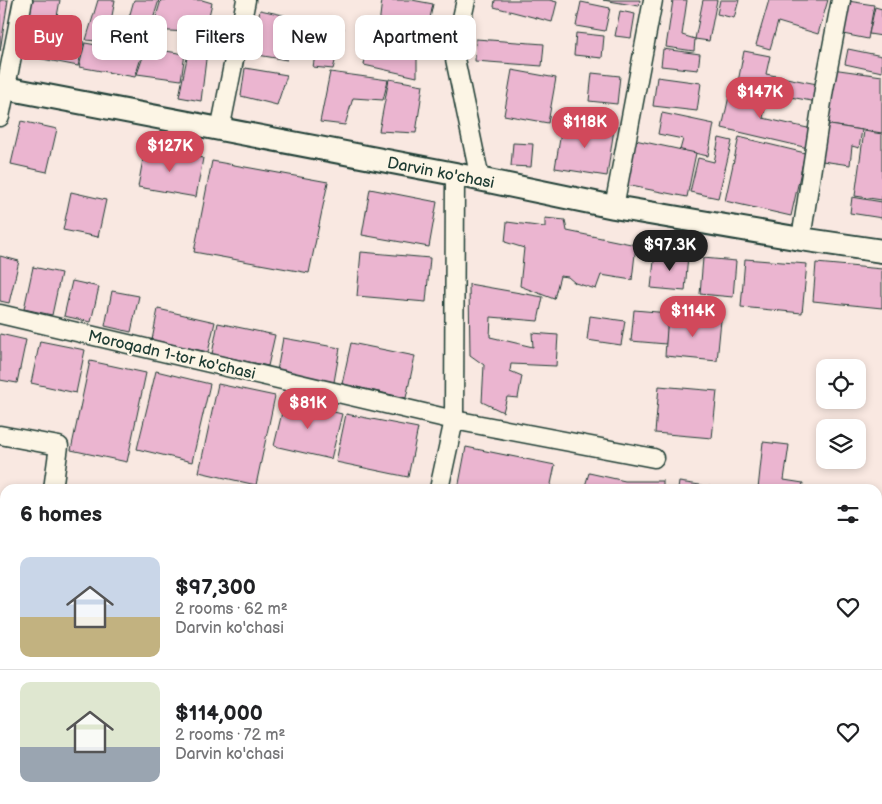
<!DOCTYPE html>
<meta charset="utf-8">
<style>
:root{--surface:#fff;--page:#f2f2f2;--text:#202124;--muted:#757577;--line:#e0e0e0;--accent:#d1495b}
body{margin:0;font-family:"Balsamiq Sans",sans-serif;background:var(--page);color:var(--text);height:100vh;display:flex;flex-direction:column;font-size:19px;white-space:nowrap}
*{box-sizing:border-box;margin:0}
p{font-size:16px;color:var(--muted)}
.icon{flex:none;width:28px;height:28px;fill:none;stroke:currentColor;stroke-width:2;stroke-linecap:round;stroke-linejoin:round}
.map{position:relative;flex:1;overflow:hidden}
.panel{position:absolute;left:0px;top:484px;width:882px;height:321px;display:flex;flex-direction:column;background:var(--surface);border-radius:15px 15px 0 0;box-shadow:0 2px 8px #0003}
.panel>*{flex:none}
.top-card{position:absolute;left:15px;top:15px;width:500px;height:45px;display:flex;gap:10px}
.buttons{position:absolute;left:816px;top:359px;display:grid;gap:10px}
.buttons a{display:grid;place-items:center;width:50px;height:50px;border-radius:10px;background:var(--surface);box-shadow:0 2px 8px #0003;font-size:25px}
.price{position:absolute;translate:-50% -42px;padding:0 11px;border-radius:18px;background:var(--accent);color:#fff;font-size:16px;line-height:32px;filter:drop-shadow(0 1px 2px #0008)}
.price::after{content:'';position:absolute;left:50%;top:30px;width:15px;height:11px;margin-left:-8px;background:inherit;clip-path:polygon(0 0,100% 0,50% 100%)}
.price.current{background:#222;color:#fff}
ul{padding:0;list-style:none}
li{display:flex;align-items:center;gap:15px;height:125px;padding:0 20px}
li+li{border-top:1px solid var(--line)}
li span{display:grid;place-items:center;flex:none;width:140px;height:100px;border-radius:10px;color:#555}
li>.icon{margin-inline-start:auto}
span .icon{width:60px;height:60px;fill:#fffc;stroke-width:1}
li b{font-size:21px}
h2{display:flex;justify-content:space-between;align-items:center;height:60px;padding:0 20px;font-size:21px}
.chip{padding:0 18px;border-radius:10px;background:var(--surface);box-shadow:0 2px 8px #0003;font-size:18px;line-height:45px}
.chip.current{background:var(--accent);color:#fff}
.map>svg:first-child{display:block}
.building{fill:#ebb5d0;stroke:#1f3d34}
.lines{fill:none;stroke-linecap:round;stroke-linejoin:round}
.minor-casing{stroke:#1f3d34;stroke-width:21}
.tertiary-casing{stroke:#1f3d34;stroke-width:26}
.minor{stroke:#fcf5e5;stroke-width:18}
.tertiary{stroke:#fcf5e5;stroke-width:22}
.labels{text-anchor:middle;stroke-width:4.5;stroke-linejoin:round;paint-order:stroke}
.street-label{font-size:16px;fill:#1f3d34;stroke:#fcf5e5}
</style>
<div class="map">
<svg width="882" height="804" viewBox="0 0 882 804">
<rect width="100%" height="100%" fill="#f9e8e1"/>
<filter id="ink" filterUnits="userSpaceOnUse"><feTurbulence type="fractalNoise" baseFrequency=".02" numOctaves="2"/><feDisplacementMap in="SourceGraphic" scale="10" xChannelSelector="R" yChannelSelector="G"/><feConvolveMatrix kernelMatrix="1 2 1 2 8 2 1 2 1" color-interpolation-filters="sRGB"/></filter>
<g filter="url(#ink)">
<!-- building -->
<g class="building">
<path d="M0,0H8L0,51Z"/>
<path d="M26,0H60L54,33L84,42L78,66L17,54Z"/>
<path d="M98,0H115L107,42L86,40Z"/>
<path d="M134,0H159L135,77L79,67L85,43L120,49Z"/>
<path d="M161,0H202L212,3L205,33L152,30Z"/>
<path d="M382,0H412L433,4L425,42L378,33Z"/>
<path d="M495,0H549L557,2L552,22L494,7Z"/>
<path d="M603,0H640L639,6Z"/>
<path d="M673,0H687L682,35L695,39L694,51L666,47Z"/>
<path d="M703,0H717L709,41L695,39Z"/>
<path d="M720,0H739L734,18L717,14Z"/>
<path d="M769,0H828L818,34L778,22L770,49L756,45Z"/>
<path d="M848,1L874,5L868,39L843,34Z"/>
<path d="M581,2L610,8L605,31L576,26Z"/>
<path d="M875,7L882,9V36L869,34Z"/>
<path d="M260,10L344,28L333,69L313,67L318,37L293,33L287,60L252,54Z"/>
<path d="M620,11L635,14L631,38L615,36Z"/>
<path d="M576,33L604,36L602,58L574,55Z"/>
<path d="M369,35L417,43V77L364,65Z"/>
<path d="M476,39L544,44L542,66L475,61Z"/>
<path d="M146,48L185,54L181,80L137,74Z"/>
<path d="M189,48L207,51L201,101L179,97Z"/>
<path d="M663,49L700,54L698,70L661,66Z"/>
<path d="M848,49L882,56V72L845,64Z"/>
<path d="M744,51L770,56L766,74L822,85L817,102L737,87Z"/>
<path d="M245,68L287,75L277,105L241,96Z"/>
<path d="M832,69L882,76V133L824,124Z"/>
<path d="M512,70L556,78L548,123L504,115Z"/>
<path d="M330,72L388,80L383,100L353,98L345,125L320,122Z"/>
<path d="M592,73L620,76L617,104L589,101Z"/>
<path d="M657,77L701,83L697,111L653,106Z"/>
<path d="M389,79L423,85L416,133L379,131Z"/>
<path d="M731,87L768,93L763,118L812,129L808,148L722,128Z"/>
<path d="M662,113L714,124L708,156L680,150L683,139L658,134Z"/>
<path d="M21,121L57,129L47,172L11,164Z"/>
<path d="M563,121L614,129L607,176L555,168Z"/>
<path d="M824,124L862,130L859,148L852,146L850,165L822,161Z"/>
<path d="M864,131L882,134V200L855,196Z"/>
<path d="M739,137L805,153L791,216L725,201Z"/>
<path d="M719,138L732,141L718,198L690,192L698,158L714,162Z"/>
<path d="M635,140L696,153L687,197L626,185Z"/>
<path d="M513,143L533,144L531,167L511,166Z"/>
<path d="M145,148L203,158L196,197L138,187Z"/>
<path d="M212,161L328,182L309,273L194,252Z"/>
<path d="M370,189L437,202L429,247L362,235Z"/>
<path d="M71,192L106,200L98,237L63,230Z"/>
<path d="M852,197L882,202V218L850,213Z"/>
<path d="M545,218L565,220L567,231L636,245L632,280L601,275L596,289L575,283L568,277L560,276L554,299L520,286L524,248L505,242L507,222L545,227Z"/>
<path d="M361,252L430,258L426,302L357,296Z"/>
<path d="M655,252L688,255L685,291L651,288Z"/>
<path d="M0,256L19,261L9,303L0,301Z"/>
<path d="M703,258L736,261L733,297L700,294Z"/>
<path d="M745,259L807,264L802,313L741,307Z"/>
<path d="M816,263L882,269V308L813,301Z"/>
<path d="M33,267L61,273L52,315L24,309Z"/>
<path d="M72,281L99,287L91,322L64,316Z"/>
<path d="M469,284L543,297L538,321L491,317L490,337L533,347L532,333L558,335L556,366L511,364L510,371L522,376L518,398L507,397L503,412L482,402L484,365L470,355Z"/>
<path d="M112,291L139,296L131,332L105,326Z"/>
<path d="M158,309L215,322L208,352L152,340Z"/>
<path d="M634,310L669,313L666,344L631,341Z"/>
<path d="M668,315L721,320L717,361L665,356Z"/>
<path d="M590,316L625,321L621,345L587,340Z"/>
<path d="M218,323L275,335L268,366L212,354Z"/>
<path d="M0,334L26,340L17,383L0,380Z"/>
<path d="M283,338L340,348L334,382L277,371Z"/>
<path d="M40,341L85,350L76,393L31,383Z"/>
<path d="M351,343L415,356L406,398L342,384Z"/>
<path d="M90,361L146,373L127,462L71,450Z"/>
<path d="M156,371L210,384L192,462L137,449Z"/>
<path d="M218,384L275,396L256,485L199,472Z"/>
<path d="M659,386L717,391L712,438L655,433Z"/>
<path d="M285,400L342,414L331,459L274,446Z"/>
<path d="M346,414L418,428L408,477L336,462Z"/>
<path d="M763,442L789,445L784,480L803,483L802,489H758Z"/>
<path d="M466,447L555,465L550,489H458Z"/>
<path d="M589,473L625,481H663V489H584Z"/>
<path d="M679,482L714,487L713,489H678Z"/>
<path d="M0,556L5,557V596L0,595Z"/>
<path d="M879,669H882V704Z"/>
<path d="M0,791L5,792V800H8L7,804H0Z"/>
<path d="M17,800H46L66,804H16Z"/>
<path d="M242,800H281V804H262Z"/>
<rect x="281" y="800" width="53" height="4"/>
<path d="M371,800H432L431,804H370Z"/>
<path d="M561,800H644L643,804H560Z"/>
<path d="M698,800H751L750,804H697Z"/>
</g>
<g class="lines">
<defs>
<g id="minor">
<path d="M466,0L454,54L480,179"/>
<path d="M0,117L23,0"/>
<path d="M220,130L246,0"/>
<path d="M614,207L653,0"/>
<path d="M801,239L824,89L841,0"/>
<path d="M0,314L454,420L455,174"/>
<path d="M0,435L59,446L53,489"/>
<path d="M439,489L454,420L654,458"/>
<path d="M0,783L5,784"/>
<path d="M96,800L118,804"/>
<path d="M488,804L489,800"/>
<path d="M675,804L676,800"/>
</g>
<path id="tertiary" d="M0,87L455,174L614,207L801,239L882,251"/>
</defs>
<!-- minor casing -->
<use href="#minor" class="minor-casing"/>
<!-- tertiary casing -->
<use href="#tertiary" class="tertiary-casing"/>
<!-- minor -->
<use href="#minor" class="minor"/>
<!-- tertiary -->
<use href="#tertiary" class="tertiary"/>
</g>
</g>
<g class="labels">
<!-- street labels -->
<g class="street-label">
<text transform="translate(441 172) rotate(11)" y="6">Darvin ko'chasi</text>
<text transform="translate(172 354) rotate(13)" y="6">Morоqadn 1-tor ko'chasi</text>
</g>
</g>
</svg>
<div class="buttons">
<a><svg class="icon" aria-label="locate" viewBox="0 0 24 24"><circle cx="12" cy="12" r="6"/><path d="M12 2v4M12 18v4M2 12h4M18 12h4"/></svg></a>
<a><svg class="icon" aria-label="layers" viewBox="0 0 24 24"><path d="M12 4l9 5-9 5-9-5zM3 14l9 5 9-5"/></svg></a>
</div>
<b class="price" style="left:760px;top:119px">$147K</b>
<b class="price" style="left:585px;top:149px">$118K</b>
<b class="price" style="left:170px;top:173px">$127K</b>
<b class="price current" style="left:670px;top:272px">$97.3K</b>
<b class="price" style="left:693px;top:338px">$114K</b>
<b class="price" style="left:308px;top:430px">$81K</b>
<div class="top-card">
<a class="chip current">Buy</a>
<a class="chip">Rent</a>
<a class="chip">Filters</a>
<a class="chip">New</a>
<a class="chip">Apartment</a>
</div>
<section class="panel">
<h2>6 homes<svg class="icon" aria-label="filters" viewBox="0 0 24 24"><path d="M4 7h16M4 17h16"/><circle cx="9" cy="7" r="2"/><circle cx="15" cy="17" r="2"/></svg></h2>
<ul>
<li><span style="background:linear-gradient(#c9d6e8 60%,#c2b280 0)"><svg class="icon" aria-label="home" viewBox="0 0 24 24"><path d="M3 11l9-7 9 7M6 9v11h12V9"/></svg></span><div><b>$97,300</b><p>2 rooms · 62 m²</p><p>Darvin ko'chasi</p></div><svg class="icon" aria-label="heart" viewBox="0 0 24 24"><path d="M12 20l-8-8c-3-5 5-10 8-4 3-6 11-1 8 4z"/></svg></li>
<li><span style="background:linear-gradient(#dfe7d0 65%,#9aa5b1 0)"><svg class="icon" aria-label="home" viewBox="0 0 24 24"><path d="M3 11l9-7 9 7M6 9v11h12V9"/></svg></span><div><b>$114,000</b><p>2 rooms · 72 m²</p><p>Darvin ko'chasi</p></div><svg class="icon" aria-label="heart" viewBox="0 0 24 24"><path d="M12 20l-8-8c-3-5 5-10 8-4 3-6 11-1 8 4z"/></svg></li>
</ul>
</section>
</div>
